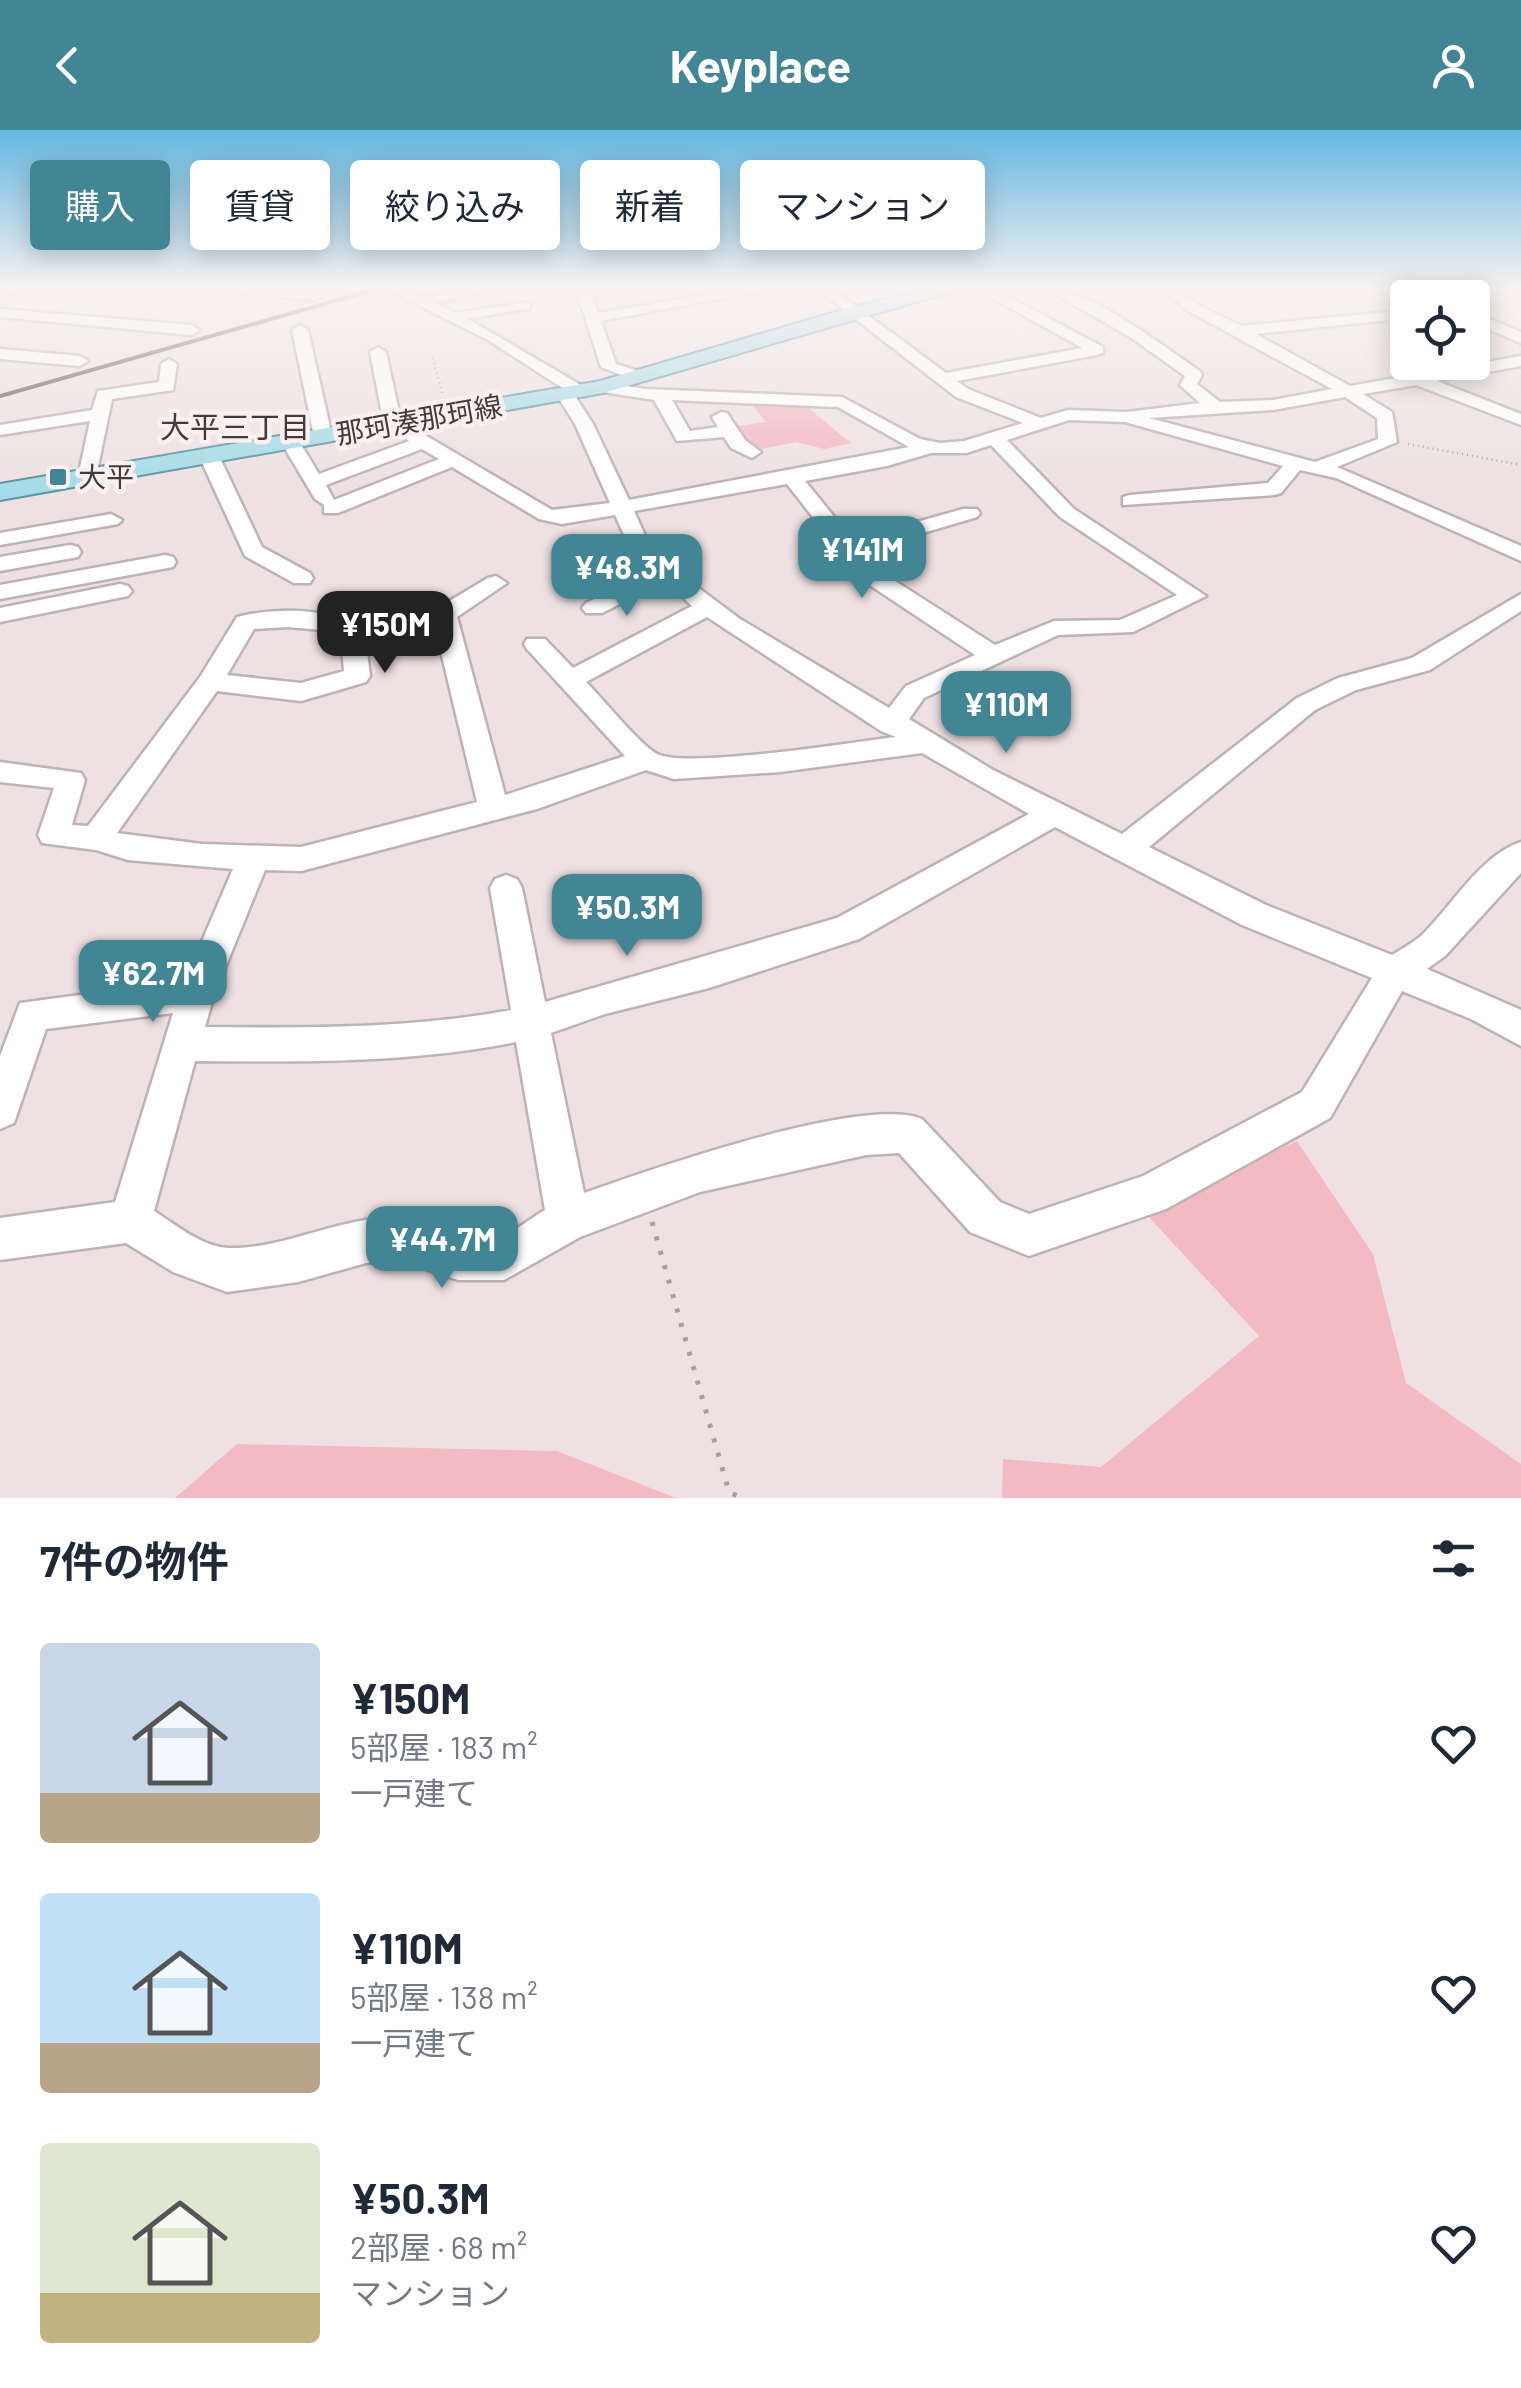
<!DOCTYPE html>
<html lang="ja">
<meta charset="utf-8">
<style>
:root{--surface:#fff;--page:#f6f6f7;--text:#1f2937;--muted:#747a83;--accent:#428695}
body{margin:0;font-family:Barlow,"Noto Sans JP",sans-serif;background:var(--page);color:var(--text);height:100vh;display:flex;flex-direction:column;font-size:38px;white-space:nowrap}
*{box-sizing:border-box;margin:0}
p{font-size:32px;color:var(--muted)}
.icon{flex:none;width:55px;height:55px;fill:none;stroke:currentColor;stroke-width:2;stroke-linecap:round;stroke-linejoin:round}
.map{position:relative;height:1368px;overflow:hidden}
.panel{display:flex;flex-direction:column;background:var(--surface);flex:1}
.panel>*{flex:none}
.guide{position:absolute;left:30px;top:30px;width:1000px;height:90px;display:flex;gap:20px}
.tools{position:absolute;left:1390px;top:150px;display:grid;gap:20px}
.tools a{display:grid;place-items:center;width:100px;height:100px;border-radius:10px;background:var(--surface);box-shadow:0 5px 25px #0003;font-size:50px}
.price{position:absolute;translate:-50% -85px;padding:0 22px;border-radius:20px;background:var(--accent);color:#fff;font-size:32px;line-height:65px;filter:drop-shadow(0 2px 5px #0008)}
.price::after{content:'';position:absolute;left:50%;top:60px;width:30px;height:22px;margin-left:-15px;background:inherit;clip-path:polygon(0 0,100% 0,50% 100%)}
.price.active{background:#222;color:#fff}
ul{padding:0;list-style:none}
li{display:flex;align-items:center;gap:30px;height:250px;padding:0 40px}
li span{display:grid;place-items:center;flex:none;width:280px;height:200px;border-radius:10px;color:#555}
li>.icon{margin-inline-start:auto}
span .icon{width:120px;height:120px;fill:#fffc;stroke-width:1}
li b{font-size:42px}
h2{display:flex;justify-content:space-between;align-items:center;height:120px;padding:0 40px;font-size:42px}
.tag{padding:0 35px;border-radius:10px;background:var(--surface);box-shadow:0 5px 25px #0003;font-size:35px;line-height:90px}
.tag.active{background:var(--accent);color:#fff}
header{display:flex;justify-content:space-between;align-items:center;height:130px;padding:0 40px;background:var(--accent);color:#fff;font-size:45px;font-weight:700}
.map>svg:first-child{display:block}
.green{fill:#f4bac3}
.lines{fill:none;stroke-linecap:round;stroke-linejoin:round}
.minor-casing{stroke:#bfb2b4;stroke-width:5}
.major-casing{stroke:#5b95a2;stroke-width:4}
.path-far1{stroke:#a89ea0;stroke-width:2.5;stroke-dasharray:1 4;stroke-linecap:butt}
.path{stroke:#a89ea0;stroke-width:5;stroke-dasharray:4 11;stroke-linecap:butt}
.minor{fill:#fff;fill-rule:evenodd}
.major{fill:#a6dce8;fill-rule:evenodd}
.rail{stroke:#5f5859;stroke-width:4}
.poi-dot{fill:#428695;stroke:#fceff0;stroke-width:4}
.labels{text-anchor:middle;stroke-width:9;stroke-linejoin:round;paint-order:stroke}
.far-street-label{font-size:28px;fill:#403b3c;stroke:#fceff0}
.far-poi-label{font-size:28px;fill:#403b3c;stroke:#fceff0;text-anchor:start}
.far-neighbourhood-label{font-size:30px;fill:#403b3c;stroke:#fceff0}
</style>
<header><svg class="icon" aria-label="back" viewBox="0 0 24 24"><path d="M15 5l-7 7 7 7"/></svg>Keyplace<svg class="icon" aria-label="person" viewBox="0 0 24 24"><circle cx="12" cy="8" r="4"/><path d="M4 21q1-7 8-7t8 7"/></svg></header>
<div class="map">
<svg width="1521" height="1368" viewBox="0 0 1521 1368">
<rect width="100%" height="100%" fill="#efe1e3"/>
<!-- green -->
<g class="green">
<path d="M747,269L807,271L812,281L851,313L824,319L796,312L757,320L732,297L766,292Z"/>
<path d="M1297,1011L1373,1124L1406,1253L1521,1334V1368H1002L1003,1329L1101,1337L1259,1206L1145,1083Z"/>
<path d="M237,1314L557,1321L676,1368H175Z"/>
</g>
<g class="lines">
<defs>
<g id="minor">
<path d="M0,160H16L0,168Z"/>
<path d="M239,160H296L323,166L316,170L246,164Z"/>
<path d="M389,160C402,160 409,165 421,167C431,168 471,160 488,160L435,173L455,183L530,172V178L468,189L586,258V266H575L593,294L629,370L909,317L838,277L672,270L690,301L718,297L712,287L721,282L727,283L745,310L761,322L752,328L731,318L724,307L677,311L654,270L597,261V253L603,252L645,259L842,267L920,309L940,313L964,311L1023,293L956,267L818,160H834L946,243L1082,218L978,160H996L1103,217V223L1097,225L957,251L968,259L1041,288L1068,280L1127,282L1200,273L1180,255L1185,246L1130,207L1048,160C1093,160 1162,216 1200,241L1202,245L1197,254L1220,272L1273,270L1332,259L1188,181L1164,160H1180L1198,175L1241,196L1408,180V188L1256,204L1350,256L1521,226V236L1437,251L1521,284V295L1416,255L1363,264L1392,282L1397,312L1337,337L1521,416V431L1336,348L1300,340L1281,363L1274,365L1123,375V367L1130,365L1268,353L1283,336L1125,292L1069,290L1007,310L1074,379L1206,466L1133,502L1058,505L924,568L909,589L993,640L1122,704L1297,568L1338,548L1412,528L1521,464V481L1430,540L1356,560L1315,580L1149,717L1266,775L1392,825C1403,818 1415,812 1424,803C1453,774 1481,725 1521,712V743L1445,826L1427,839L1521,880V916L1471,889L1402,861L1330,988L1166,1079L1029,1126L970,1102L899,1023L866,1025L700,1062L580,1107L504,1150H458L399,1130L366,1133L298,1152L227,1162L173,1142L126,1113L0,1130V1088L115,1072L173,883L46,899L14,993L0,999V926L20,873L185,851L233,739L128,730L96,720L42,713L38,705L54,658L0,652V632L81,643L85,650L72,695L88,696L200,547L237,487C272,478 340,475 365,505L370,546L366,552L301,571L217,561L117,703L202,714L301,717L477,672L432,484L436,479L488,448L496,446L507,453L457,487L505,665L625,626L527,519L524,514L527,509H545L573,538L692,476L665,451L602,483H586L582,478L586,473L653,440L630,418L615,385L562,394L539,389L452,337L338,383H324V375L315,369L281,312L283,308H297L319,344L409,311L384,294L370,222L378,217L386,222L401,291L552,380L610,373L575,294L556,264L564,259L488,210ZM1345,267L1377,288L1378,309L1315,332L1149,288L1273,280ZM991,315L1060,387L1177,465L1120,490L1054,491L995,515L878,440L862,421L977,387L980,383L977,379H963L853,410L805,351L887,336L931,323H966ZM422,319L439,329L334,370L326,355ZM787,354L862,450L975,525L906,556L889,578L740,489L700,459L647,410L634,381ZM707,487L881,601L896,607C854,612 687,639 657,624C639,614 603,569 586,552ZM288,497L322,500L341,508L344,541L301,553L227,545L254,499ZM922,623L1029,684L837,788L545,872L522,758L517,749L506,745L495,749L490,758L511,880C409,899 308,898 205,897L214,865L265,740L301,741L537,679L646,640L674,649L780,642ZM1055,697L1242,795L1372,848L1302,962L1143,1046L1029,1084L1000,1072L922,989C862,965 649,1040 584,1063L551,903L605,884L709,858L859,809ZM516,912L545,1080C531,1088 514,1103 499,1106C461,1115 430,1088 394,1088C338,1087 286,1119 229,1118C202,1117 176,1095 154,1081L195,931C304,932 410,933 516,912Z"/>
<path d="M576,160H590L598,183L734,160H766L601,191L616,234L645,243L647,247L639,252L601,237Z"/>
<path d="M1410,160H1428L1441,168H1422Z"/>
<path d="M0,179L192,195L200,200L192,205L0,187Z"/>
<path d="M1472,182L1521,202V213L1472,192Z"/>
<path d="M300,195L308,200L332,306L323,312L314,306L292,200Z"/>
<path d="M0,219L80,226L88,231L80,236L0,229Z"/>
<path d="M169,229L177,234L173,260L112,269L95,351H81L78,347L90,291L0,305V295L92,280L98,261L159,252L161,234Z"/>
<path d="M209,320L219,326L262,417L310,443L313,448L310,453H294L245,426L199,326Z"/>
<path d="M111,384L122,390L118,394L0,415V403Z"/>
<path d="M70,415L78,417L81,422L78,427L0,441V427Z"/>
<path d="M165,425L173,427L176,432L173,437L0,469V455Z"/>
<path d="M120,454L128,456L132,461L128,466L0,492V478Z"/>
</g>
<path id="major" d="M925,160H957L603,263L0,370V354L600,251L849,178Z"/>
</defs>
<!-- minor casing -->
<use href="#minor" class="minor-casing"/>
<!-- major casing -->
<use href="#major" class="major-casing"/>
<!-- path-far1 -->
<g class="path-far1">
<path d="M433,228L443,266"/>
<path d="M1408,314L1521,335"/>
</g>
<!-- path -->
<path class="path" d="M652,1092L729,1362L742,1368"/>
<!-- minor -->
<use href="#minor" class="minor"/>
<!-- major -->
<use href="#major" class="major"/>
<!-- rail -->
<path class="rail" d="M0,266L373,160"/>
</g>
<!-- sky -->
<linearGradient id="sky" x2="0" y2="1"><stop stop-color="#64b7e0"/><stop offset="0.45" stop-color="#f8f2f2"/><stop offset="1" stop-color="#f8f2f2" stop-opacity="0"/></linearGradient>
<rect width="1521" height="352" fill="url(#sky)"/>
<!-- markers -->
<rect class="poi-dot" x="48" y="337" width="20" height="20" rx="5"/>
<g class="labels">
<!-- far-street labels -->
<g class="far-street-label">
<text transform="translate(419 290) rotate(-10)" y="10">那珂湊那珂線</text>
</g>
<!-- far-poi labels -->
<g class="far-poi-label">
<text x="78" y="357">大平</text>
</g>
<!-- far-neighbourhood labels -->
<g class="far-neighbourhood-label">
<text x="235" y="308">大平三丁目</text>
</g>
</g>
</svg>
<div class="tools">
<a><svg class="icon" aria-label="locate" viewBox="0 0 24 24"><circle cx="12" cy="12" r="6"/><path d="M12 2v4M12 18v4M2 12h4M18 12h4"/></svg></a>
</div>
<b class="price" style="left:862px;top:471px">¥141M</b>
<b class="price" style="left:627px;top:489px">¥48.3M</b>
<b class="price active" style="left:385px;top:546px">¥150M</b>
<b class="price" style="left:1006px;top:626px">¥110M</b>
<b class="price" style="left:627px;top:829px">¥50.3M</b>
<b class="price" style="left:153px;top:895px">¥62.7M</b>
<b class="price" style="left:442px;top:1161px">¥44.7M</b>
<div class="guide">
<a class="tag active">購入</a>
<a class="tag">賃貸</a>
<a class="tag">絞り込み</a>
<a class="tag">新着</a>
<a class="tag">マンション</a>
</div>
</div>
<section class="panel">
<h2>7件の物件<svg class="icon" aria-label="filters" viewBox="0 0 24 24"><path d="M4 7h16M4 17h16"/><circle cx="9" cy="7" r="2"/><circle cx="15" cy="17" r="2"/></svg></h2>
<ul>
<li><span style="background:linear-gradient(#c9d6e8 75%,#b9a48a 0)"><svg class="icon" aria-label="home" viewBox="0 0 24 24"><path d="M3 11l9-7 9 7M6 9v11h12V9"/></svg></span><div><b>¥150M</b><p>5部屋 · 183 m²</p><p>一戸建て</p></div><svg class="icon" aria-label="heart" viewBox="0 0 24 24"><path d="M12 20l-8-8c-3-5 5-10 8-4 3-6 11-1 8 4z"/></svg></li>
<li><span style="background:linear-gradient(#bfe0f5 75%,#b9a48a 0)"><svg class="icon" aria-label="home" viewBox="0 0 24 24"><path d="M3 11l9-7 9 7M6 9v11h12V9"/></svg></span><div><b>¥110M</b><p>5部屋 · 138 m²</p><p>一戸建て</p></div><svg class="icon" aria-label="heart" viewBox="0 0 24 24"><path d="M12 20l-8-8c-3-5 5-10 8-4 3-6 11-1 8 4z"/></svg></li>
<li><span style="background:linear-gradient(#dfe7d0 75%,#c2b280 0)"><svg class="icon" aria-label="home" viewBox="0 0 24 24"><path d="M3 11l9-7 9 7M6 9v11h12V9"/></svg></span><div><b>¥50.3M</b><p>2部屋 · 68 m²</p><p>マンション</p></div><svg class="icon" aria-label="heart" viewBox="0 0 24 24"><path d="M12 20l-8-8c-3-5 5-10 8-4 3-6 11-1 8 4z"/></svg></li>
</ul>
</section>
